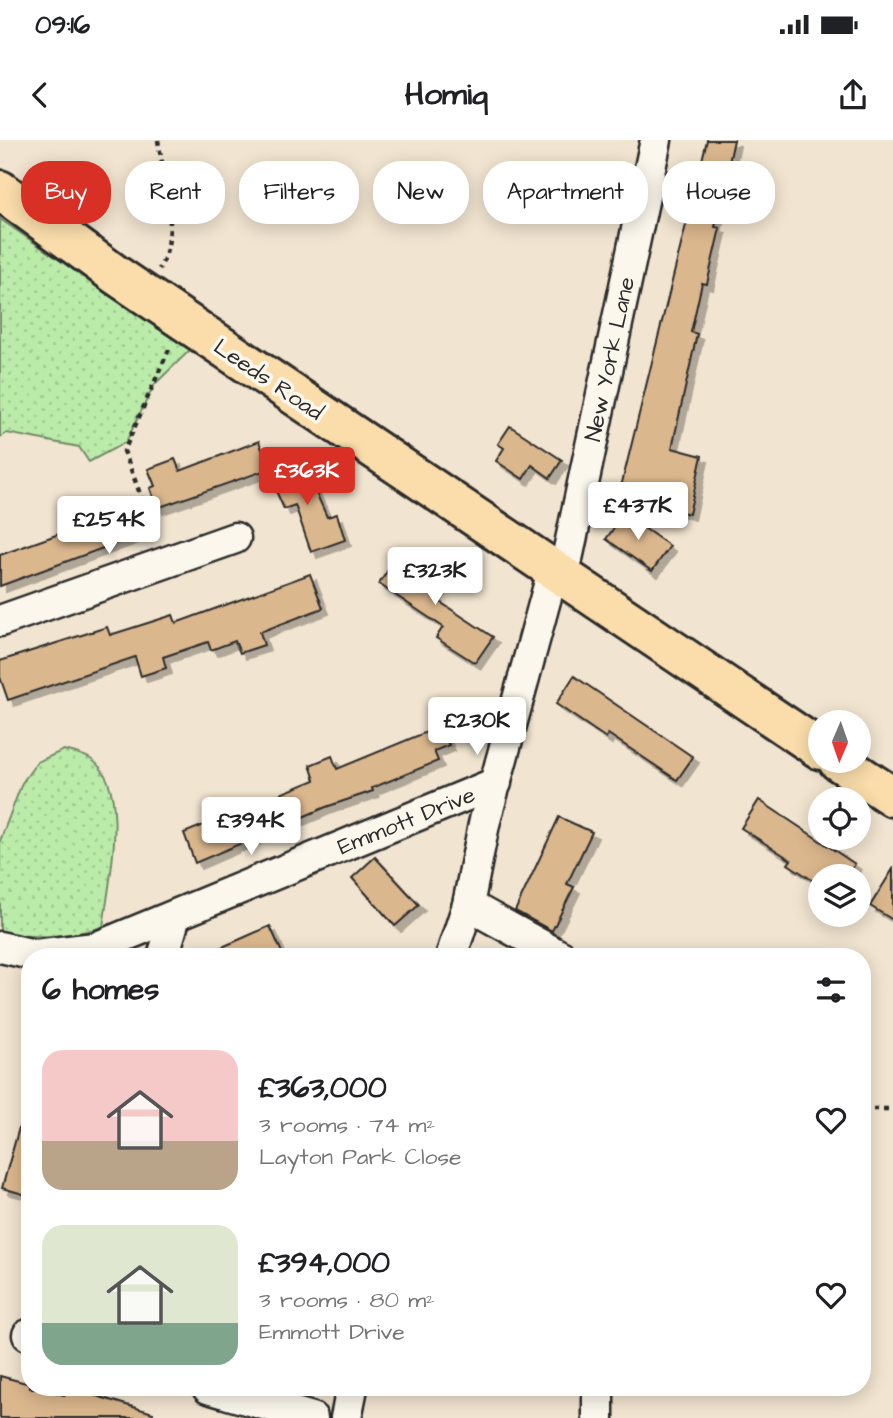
<!DOCTYPE html>
<meta charset="utf-8">
<style>
:root{--surface:#fff;--page:#f2f2f2;--text:#202124;--muted:#757577;--accent:#d93025}
body{margin:0;font-family:"Architects Daughter",sans-serif;background:var(--page);color:var(--text);height:100vh;display:flex;flex-direction:column;font-size:26px;white-space:nowrap}
*{box-sizing:border-box;margin:0}
p{font-size:23px;color:var(--muted)}
.icon{flex:none;width:38px;height:38px;fill:none;stroke:currentColor;stroke-width:2;stroke-linecap:round;stroke-linejoin:round}
.map{position:relative;flex:1;overflow:hidden}
.panel{position:absolute;left:21px;top:808px;width:850px;height:448px;display:flex;flex-direction:column;background:var(--surface);border-radius:28px;box-shadow:0 4px 18px #0003}
.panel>*{flex:none}
.guide{position:absolute;left:21px;top:21px;width:852px;height:63px;display:flex;gap:14px}
.needle{width:46px;rotate:182deg}
.tools{position:absolute;left:808px;top:570px;display:grid;gap:14px}
.tools a{display:grid;place-items:center;width:63px;height:63px;border-radius:50%;background:var(--surface);box-shadow:0 4px 18px #0003;font-size:35px}
.price{position:absolute;translate:-50% -60px;padding:0 16px;border-radius:7px;background:#fff;color:#222;font-size:23px;line-height:46px;filter:drop-shadow(0 2px 4px #0008)}
.price::after{content:'';position:absolute;left:50%;top:42px;width:21px;height:16px;margin-left:-10px;background:inherit;clip-path:polygon(0 0,100% 0,50% 100%)}
.price.active{background:var(--accent);color:#fff}
ul{padding:0;list-style:none}
li{display:flex;align-items:center;gap:21px;height:175px;padding:0 21px}
li span{display:grid;place-items:center;flex:none;width:196px;height:140px;border-radius:21px;color:#555}
li>.icon{margin-inline-start:auto}
span .icon{width:84px;height:84px;fill:#fffc;stroke-width:1}
li b{font-size:30px}
h2{display:flex;justify-content:space-between;align-items:center;height:84px;padding:0 21px;font-size:30px}
.chip{padding:0 24px;border-radius:28px;background:var(--surface);box-shadow:0 4px 18px #0003;font-size:24px;line-height:63px}
.chip.active{background:var(--accent);color:#fff}
.status{display:flex;justify-content:space-between;align-items:center;height:49px;padding:0 35px;background:var(--surface);direction:ltr}
.status svg{height:19px;fill:currentColor}
header{display:flex;justify-content:space-between;align-items:center;height:91px;padding:0 21px;background:var(--surface);font-size:32px;font-weight:700}
.map>svg:first-child{display:block}
.grass{fill:url(#grass-dots);stroke:#738b6a;stroke-width:2}
.building{fill:#dbb78d;stroke:#2b2b2b;stroke-width:2;filter:url(#shadow)}
.lines{fill:none;stroke-linecap:round;stroke-linejoin:round}
.minor-casing{stroke:#2b2b2b;stroke-width:35}
.primary-casing{stroke:#2b2b2b;stroke-width:44}
.path{stroke:#2b2b2b;stroke-width:4.5;stroke-dasharray:5 5;stroke-linecap:butt}
.minor{stroke:#fbf7ec;stroke-width:30}
.primary{stroke:#faddab;stroke-width:38}
.labels{text-anchor:middle;stroke-width:7;stroke-linejoin:round;paint-order:stroke}
.street-label{font-size:23px;fill:#2b2b2b;stroke:#fbf7ec}
</style>
<div class="status"><b>09:16</b><svg viewBox="0 0 49 12"><path d="M0 12V9h3v3zM5 12V6h3v6zM10 12V3h3v9zM15 12V0h3v12zM26 1h20v11H26zM47 4h2v5h-2z"/></svg></div>
<header><svg class="icon" aria-label="back" viewBox="0 0 24 24"><path d="M15 5l-7 7 7 7"/></svg>Homiq<svg class="icon" aria-label="share" viewBox="0 0 24 24"><path d="M12 15V3M7 8l5-5 5 5M5 13v7h14v-7"/></svg></header>
<div class="map">
<svg width="893" height="1278" viewBox="0 0 893 1278">
<defs>
<pattern id="grass-dots" width="8" height="8" patternUnits="userSpaceOnUse" patternTransform="scale(1.75)"><rect width="8" height="8" fill="#bbeba9"/><path d="M2 2h.1M6 6h.1" fill="none" stroke="#a1ca92" stroke-width="1.8" stroke-linecap="round"/></pattern>
<filter id="shadow"><feDropShadow dx="6" dy="6" stdDeviation="0" flood-color="#0004"/></filter>
</defs>
<rect width="100%" height="100%" fill="#f1e4d0"/>
<filter id="ink" filterUnits="userSpaceOnUse"><feTurbulence type="fractalNoise" baseFrequency=".0143" numOctaves="2"/><feDisplacementMap in="SourceGraphic" scale="14" xChannelSelector="R" yChannelSelector="G"/><feConvolveMatrix kernelMatrix="1 2 1 2 8 2 1 2 1" color-interpolation-filters="sRGB"/></filter>
<g filter="url(#ink)">
<!-- grass -->
<g class="grass">
<path d="M0,79L190,210L154,245L126,302L89,322L79,307L7,293L0,297Z"/>
<path d="M64,610C72,612 82,614 89,618C133,643 108,746 103,787C66,797 37,800 0,791V701L22,643L37,622Z"/>
</g>
<!-- building -->
<g class="building">
<path d="M707,0H734L715,87L720,88L707,144L702,143L691,192L697,194L672,308L702,316L689,374L619,355Z"/>
<path d="M510,286L562,320L550,338L532,325L523,339L496,321L504,308L498,304Z"/>
<path d="M259,301L269,329L157,368L150,348L155,346L148,329L175,319L180,331Z"/>
<path d="M296,323L300,330L305,328L327,377L337,374L345,400L311,412L295,365L284,369L269,335Z"/>
<path d="M132,368L141,394L0,446V415Z"/>
<path d="M624,374L670,406L652,431L606,399Z"/>
<path d="M399,413L444,443L434,458L493,497L475,523L436,498L443,487L379,444Z"/>
<path d="M310,434L323,468L260,492L264,505L240,513L235,501L211,510L208,502L163,517L166,528L141,536L135,517L8,560L0,537V521L107,487L110,495L173,475L176,483Z"/>
<path d="M574,536L693,617L677,640L608,594L606,598L556,564Z"/>
<path d="M441,586L449,605L434,611L438,621L372,648L373,651L326,667L195,723L184,693L315,640L310,625L332,616L337,629Z"/>
<path d="M759,660L855,724L846,737H821V746L788,724L791,720L741,688Z"/>
<path d="M559,677L592,692L567,744L574,747L552,791L515,771Z"/>
<path d="M375,717L419,765L395,786L352,738Z"/>
<path d="M893,729V780L870,766Z"/>
<path d="M270,786L284,817H199L243,798Z"/>
<path d="M24,970L30,971V1056L2,1048Z"/>
<path d="M0,1236L30,1244V1248H42L64,1255L70,1248L153,1273V1278H0Z"/>
</g>
<g class="lines">
<defs>
<g id="minor">
<path d="M563,438L656,0"/>
<path d="M0,481L235,398"/>
<path d="M468,765L562,817"/>
<path d="M0,807L35,815L95,808L496,643"/>
<path d="M163,817L175,776"/>
<path d="M451,817L468,765L484,684L553,431"/>
<path d="M28,1195L30,1196"/>
<path d="M208,1248L312,1278"/>
<path d="M346,1278L352,1248"/>
<path d="M598,1278V1248"/>
</g>
<g id="primary">
<path d="M0,50L116,135L821,610"/>
<path d="M838,621L893,657"/>
</g>
</defs>
<!-- minor casing -->
<use href="#minor" class="minor-casing"/>
<!-- primary casing -->
<use href="#primary" class="primary-casing"/>
<!-- path -->
<g class="path">
<path d="M158,0C164,40 181,92 159,129"/>
<path d="M157,399L124,311L170,207"/>
<path d="M863,969H893"/>
</g>
<!-- minor -->
<use href="#minor" class="minor"/>
<!-- primary -->
<use href="#primary" class="primary"/>
</g>
</g>
<g class="labels">
<!-- street labels -->
<g class="street-label">
<text transform="translate(609 219) rotate(-78)" y="8">New York Lane</text>
<text transform="translate(269 239) rotate(34)" y="8">Leeds Road</text>
<text transform="translate(406 680) rotate(-22)" y="8">Emmott Drive</text>
</g>
</g>
</svg>
<div class="tools">
<a><svg class="needle" viewBox="-14 -14 28 28"><path d="M0-13l5 13h-10z" fill="#e53935"/><path d="M0 13l5-13h-10z" fill="#757577"/></svg></a>
<a><svg class="icon" aria-label="locate" viewBox="0 0 24 24"><circle cx="12" cy="12" r="6"/><path d="M12 2v4M12 18v4M2 12h4M18 12h4"/></svg></a>
<a><svg class="icon" aria-label="layers" viewBox="0 0 24 24"><path d="M12 4l9 5-9 5-9-5zM3 14l9 5 9-5"/></svg></a>
</div>
<b class="price active" style="left:307px;top:367px">£363K</b>
<b class="price" style="left:638px;top:402px">£437K</b>
<b class="price" style="left:109px;top:416px">£254K</b>
<b class="price" style="left:435px;top:467px">£323K</b>
<b class="price" style="left:477px;top:617px">£230K</b>
<b class="price" style="left:251px;top:717px">£394K</b>
<div class="guide">
<a class="chip active">Buy</a>
<a class="chip">Rent</a>
<a class="chip">Filters</a>
<a class="chip">New</a>
<a class="chip">Apartment</a>
<a class="chip">House</a>
</div>
<section class="panel">
<h2>6 homes<svg class="icon" aria-label="filters" viewBox="0 0 24 24"><path d="M4 7h16M4 17h16"/><circle cx="9" cy="7" r="2"/><circle cx="15" cy="17" r="2"/></svg></h2>
<ul>
<li><span style="background:linear-gradient(#f6c9c9 65%,#b9a48a 0)"><svg class="icon" aria-label="home" viewBox="0 0 24 24"><path d="M3 11l9-7 9 7M6 9v11h12V9"/></svg></span><div><b>£363,000</b><p>3 rooms · 74 m²</p><p>Layton Park Close</p></div><svg class="icon" aria-label="heart" viewBox="0 0 24 24"><path d="M12 20l-8-8c-3-5 5-10 8-4 3-6 11-1 8 4z"/></svg></li>
<li><span style="background:linear-gradient(#dfe7d0 70%,#7fa58c 0)"><svg class="icon" aria-label="home" viewBox="0 0 24 24"><path d="M3 11l9-7 9 7M6 9v11h12V9"/></svg></span><div><b>£394,000</b><p>3 rooms · 80 m²</p><p>Emmott Drive</p></div><svg class="icon" aria-label="heart" viewBox="0 0 24 24"><path d="M12 20l-8-8c-3-5 5-10 8-4 3-6 11-1 8 4z"/></svg></li>
</ul>
</section>
</div>
